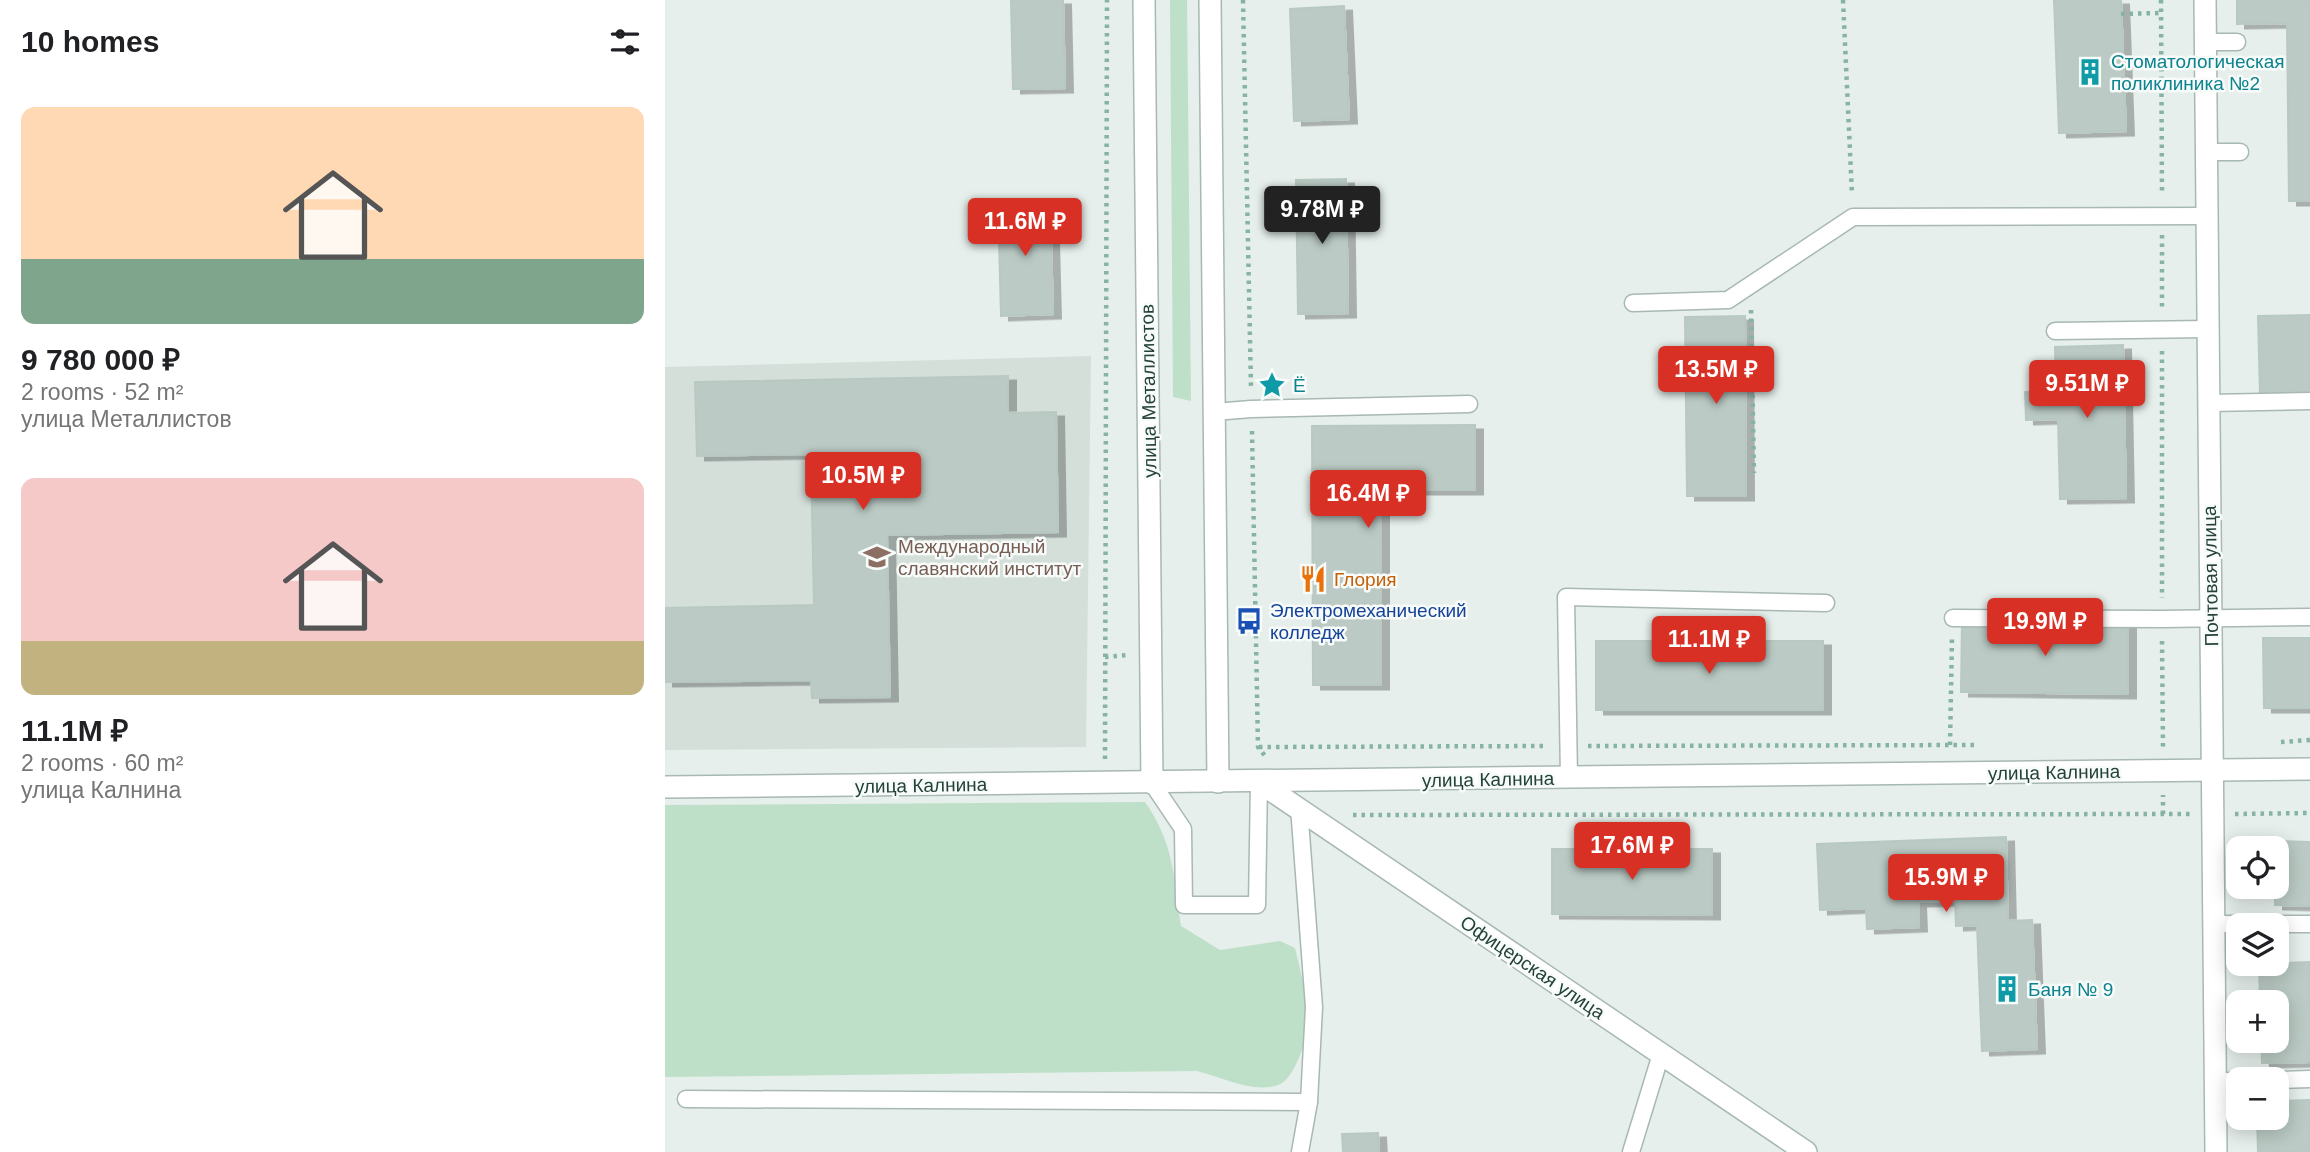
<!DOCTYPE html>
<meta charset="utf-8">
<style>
:root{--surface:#fff;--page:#f2f2f2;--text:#202124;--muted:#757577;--accent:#d93025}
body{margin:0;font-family:Arial,sans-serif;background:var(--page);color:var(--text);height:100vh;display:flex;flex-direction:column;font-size:26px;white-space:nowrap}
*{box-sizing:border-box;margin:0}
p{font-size:23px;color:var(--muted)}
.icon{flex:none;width:38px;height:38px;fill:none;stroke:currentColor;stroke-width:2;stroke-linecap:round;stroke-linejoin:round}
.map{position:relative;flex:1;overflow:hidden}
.drawer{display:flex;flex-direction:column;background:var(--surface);width:665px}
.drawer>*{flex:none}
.fabs{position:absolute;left:1561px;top:836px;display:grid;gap:14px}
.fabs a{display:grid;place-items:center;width:63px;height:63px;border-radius:14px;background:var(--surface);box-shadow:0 4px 18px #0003;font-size:35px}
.price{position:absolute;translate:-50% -60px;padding:0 16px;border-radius:7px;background:var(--accent);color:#fff;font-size:23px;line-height:46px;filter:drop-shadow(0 2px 4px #0008)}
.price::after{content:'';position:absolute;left:50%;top:42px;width:21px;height:16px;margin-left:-10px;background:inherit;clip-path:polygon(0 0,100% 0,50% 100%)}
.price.selected{background:#222;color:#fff}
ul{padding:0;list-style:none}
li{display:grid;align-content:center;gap:14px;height:371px;padding:0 21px}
li span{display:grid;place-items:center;height:217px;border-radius:14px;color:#555}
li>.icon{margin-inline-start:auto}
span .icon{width:126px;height:126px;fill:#fffc;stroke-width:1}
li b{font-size:30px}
h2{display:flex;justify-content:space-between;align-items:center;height:84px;padding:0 21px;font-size:30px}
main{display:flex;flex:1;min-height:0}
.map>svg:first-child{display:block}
.built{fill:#d4dfda}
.green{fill:#bfe0c8}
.building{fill:#bbcac4;stroke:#b8c9c2;stroke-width:2;filter:url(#shadow)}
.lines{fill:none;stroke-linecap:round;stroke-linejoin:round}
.service-casing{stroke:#a8b8b2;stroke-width:19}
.minor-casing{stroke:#a8b8b2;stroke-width:24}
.path{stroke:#86b3a5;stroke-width:4.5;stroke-dasharray:3.5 5;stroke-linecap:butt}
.service{stroke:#fff;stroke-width:16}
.minor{stroke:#fff;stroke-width:21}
.labels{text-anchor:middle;stroke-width:5;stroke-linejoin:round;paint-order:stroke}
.culture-label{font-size:19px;fill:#0d838f;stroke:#f7fbf9;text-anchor:start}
.street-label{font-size:19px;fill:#24423a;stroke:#f7fbf9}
.education-label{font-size:19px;fill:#785e54;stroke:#f7fbf9;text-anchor:start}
.food-label{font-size:19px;fill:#c56008;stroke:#f7fbf9;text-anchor:start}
.transit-label{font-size:19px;fill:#164399;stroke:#f7fbf9;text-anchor:start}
</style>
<main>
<section class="drawer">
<h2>10 homes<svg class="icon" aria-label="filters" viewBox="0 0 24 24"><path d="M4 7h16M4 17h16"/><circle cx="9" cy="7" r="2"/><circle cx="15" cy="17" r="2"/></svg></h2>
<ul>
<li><span style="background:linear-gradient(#ffd9b3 70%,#7fa58c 0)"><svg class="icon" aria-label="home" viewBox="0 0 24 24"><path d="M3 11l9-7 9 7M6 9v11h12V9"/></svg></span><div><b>9 780 000 ₽</b><p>2 rooms · 52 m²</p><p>улица Металлистов</p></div></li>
<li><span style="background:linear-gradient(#f6c9c9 75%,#c2b280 0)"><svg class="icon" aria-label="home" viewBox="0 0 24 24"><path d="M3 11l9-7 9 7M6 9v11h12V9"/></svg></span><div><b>11.1M ₽</b><p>2 rooms · 60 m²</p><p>улица Калнина</p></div></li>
</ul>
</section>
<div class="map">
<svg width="1645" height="1152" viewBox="0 0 1645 1152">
<defs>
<filter id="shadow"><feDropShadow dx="8" dy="4.5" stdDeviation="0" flood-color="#0004"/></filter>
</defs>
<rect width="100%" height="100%" fill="#e6efeb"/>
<!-- built -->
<path class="built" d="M426,356L421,747L0,750V367Z"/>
<!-- green -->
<g class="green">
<path d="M505,0H522L526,401L508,397Z"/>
<path d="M480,802C509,843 509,878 516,926L555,950L615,941L630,948C640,989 651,1029 629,1068C624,1078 617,1086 605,1087C582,1090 555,1077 532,1071L0,1077V805Z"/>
</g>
<!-- building -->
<g class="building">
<path d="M346,0H398L400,88L348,89Z"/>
<path d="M1389,0H1456L1461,131L1394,133Z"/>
<path d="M1572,0H1645V201H1624L1622,23L1572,24Z"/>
<path d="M679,6L684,119L629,121L625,9Z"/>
<path d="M681,179L683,313L633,314L631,180Z"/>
<path d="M385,200L388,314L336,316L333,202Z"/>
<path d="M1645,315V394L1595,395L1593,316Z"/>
<path d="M1080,316L1081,496H1022L1020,317Z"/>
<path d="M1458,345L1461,498L1395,499L1393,419L1361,420L1360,392L1391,391L1390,347Z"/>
<path d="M343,376V413L391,412L393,532L222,535L225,697L147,698L146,680L0,682V608L149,605L146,454L32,456L30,382Z"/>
<path d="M810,425V490H716V685H648L647,426Z"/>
<path d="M1297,622L1463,624V694L1296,692Z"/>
<path d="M1598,638H1645V708H1599Z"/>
<rect x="931" y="641" width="227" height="69"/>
<path d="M1341,837L1343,921L1367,920L1372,1049L1317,1051L1312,925L1291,926L1290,901L1253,902L1254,927L1202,929L1201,908L1155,910L1152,844Z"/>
<path d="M1610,841L1645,842V906L1610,905V887H1612Z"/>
<path d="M887,849H1047V915L887,914Z"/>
<path d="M1645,962V1062L1597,1063L1596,1041H1612V1003H1595L1594,964Z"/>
<path d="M1645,1100V1152H1593L1592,1118H1612V1101Z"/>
<path d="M713,1133L714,1152H678L677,1134Z"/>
</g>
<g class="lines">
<defs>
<g id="service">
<path d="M1540,42H1572"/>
<path d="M1541,152H1575"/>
<path d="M968,303L1063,300L1188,217L1542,216"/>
<path d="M1390,331L1543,329"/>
<path d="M1544,403L1645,401"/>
<path d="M549,412L586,409L804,404"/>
<path d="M1288,618L1497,619L1645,617"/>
<path d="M904,778L901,597L1161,603"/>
<path d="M487,783L518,829L519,905H592L594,782"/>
<path d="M634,807L649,1007L644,1102L635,1152"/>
<path d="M1549,924H1645"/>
<path d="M1612,1080L1645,1079"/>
<path d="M1550,1081H1573"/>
<path d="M21,1099L644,1102"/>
<path d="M966,1152L996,1054"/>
</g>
<g id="minor">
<path d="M479,0L487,783"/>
<path d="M545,0L553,782"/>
<path d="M1540,0L1551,1152"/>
<path d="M594,782L1141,1152"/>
<path d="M0,787L1645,769"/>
</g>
</defs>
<!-- service casing -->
<use href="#service" class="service-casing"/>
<!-- minor casing -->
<use href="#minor" class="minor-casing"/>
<!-- path -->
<g class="path">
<path d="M578,0L586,388"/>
<path d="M1178,0L1187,195"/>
<path d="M1496,0L1497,195"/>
<path d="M1456,14L1496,13"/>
<path d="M1497,235V307"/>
<path d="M1086,310L1089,473"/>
<path d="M1497,351V598"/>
<path d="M587,431L593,747L600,756"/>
<path d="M1497,641L1498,748"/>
<path d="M440,657L464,655"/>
<path d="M1616,742L1645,740"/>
<path d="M1285,745L1287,637"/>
<path d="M923,746L1310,745"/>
<path d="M594,747L883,746"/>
<path d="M440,759L442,0"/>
<path d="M1498,814V795"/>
<path d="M1570,814L1645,813"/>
<path d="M688,815L1526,814"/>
</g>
<!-- service -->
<use href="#service" class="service"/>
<!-- minor -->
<use href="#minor" class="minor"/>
</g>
<!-- icons -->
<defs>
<symbol id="building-bare" viewBox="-9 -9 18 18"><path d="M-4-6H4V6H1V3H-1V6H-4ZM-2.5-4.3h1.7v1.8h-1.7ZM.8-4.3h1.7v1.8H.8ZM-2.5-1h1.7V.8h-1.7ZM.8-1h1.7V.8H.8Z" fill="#0f9aa8" stroke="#f7fbf9" stroke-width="2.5" paint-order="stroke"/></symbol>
<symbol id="sight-bare" viewBox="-9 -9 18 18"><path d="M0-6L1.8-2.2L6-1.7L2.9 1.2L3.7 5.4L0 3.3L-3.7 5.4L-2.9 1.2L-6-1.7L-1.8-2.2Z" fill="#0f9aa8" stroke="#f7fbf9" stroke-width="2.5" paint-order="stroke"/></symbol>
<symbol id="university-bare" viewBox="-9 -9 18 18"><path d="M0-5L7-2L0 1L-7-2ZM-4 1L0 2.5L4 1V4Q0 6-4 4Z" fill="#8d6e63" stroke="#f7fbf9" stroke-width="2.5" paint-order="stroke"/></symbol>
<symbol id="restaurant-bare" viewBox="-9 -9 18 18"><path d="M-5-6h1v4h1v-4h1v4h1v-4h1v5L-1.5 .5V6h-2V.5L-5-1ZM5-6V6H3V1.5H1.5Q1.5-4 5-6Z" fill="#e8710a" stroke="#f7fbf9" stroke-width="2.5" paint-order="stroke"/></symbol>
<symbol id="bus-bare" viewBox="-9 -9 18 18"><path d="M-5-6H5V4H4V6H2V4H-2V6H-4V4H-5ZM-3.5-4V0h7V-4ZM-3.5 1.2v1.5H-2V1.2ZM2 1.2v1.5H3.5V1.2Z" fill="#1a4fb4" stroke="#f7fbf9" stroke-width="2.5" paint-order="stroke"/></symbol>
</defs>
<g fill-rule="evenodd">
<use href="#building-bare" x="1406" y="53" width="38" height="38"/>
<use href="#sight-bare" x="588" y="366" width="38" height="38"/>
<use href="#university-bare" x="193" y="538" width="38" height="38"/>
<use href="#restaurant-bare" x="629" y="560" width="38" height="38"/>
<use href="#bus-bare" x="565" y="602" width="38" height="38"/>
<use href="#building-bare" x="1323" y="970" width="38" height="38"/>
</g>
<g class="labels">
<!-- culture labels -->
<g class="culture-label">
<text x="1446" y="68">Стоматологическая<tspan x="1446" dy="22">поликлиника №2</tspan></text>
<text x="628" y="392">Ё</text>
<text x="1363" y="996">Баня № 9</text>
</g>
<!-- street labels -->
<g class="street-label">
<text transform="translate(483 391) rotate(-91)" y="7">улица Металлистов</text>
<text transform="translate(1545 576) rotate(-91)" y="7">Почтовая улица</text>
<text transform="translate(1389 772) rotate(-1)" y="7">улица Калнина</text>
<text transform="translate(823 779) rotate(-1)" y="7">улица Калнина</text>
<text transform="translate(256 785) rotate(-1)" y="7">улица Калнина</text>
<text transform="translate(868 967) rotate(34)" y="7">Офицерская улица</text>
</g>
<!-- education labels -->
<g class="education-label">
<text x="233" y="553">Международный<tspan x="233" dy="22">славянский институт</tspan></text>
</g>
<!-- food labels -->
<g class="food-label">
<text x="669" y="586">Глория</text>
</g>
<!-- transit labels -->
<g class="transit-label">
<text x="605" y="617">Электромеханический<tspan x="605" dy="22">колледж</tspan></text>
</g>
</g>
</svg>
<div class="fabs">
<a><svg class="icon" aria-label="locate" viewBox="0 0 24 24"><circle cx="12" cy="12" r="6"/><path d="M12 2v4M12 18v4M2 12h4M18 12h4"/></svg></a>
<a><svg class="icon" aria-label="layers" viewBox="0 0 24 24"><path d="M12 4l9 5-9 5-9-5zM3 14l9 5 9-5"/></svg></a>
<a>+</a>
<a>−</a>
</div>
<b class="price selected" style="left:657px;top:246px">9.78M ₽</b>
<b class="price" style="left:360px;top:258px">11.6M ₽</b>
<b class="price" style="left:1051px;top:406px">13.5M ₽</b>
<b class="price" style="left:1422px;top:420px">9.51M ₽</b>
<b class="price" style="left:198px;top:512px">10.5M ₽</b>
<b class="price" style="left:703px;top:530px">16.4M ₽</b>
<b class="price" style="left:1380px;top:658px">19.9M ₽</b>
<b class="price" style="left:1044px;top:676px">11.1M ₽</b>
<b class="price" style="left:967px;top:882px">17.6M ₽</b>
<b class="price" style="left:1281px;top:914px">15.9M ₽</b>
</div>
</main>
